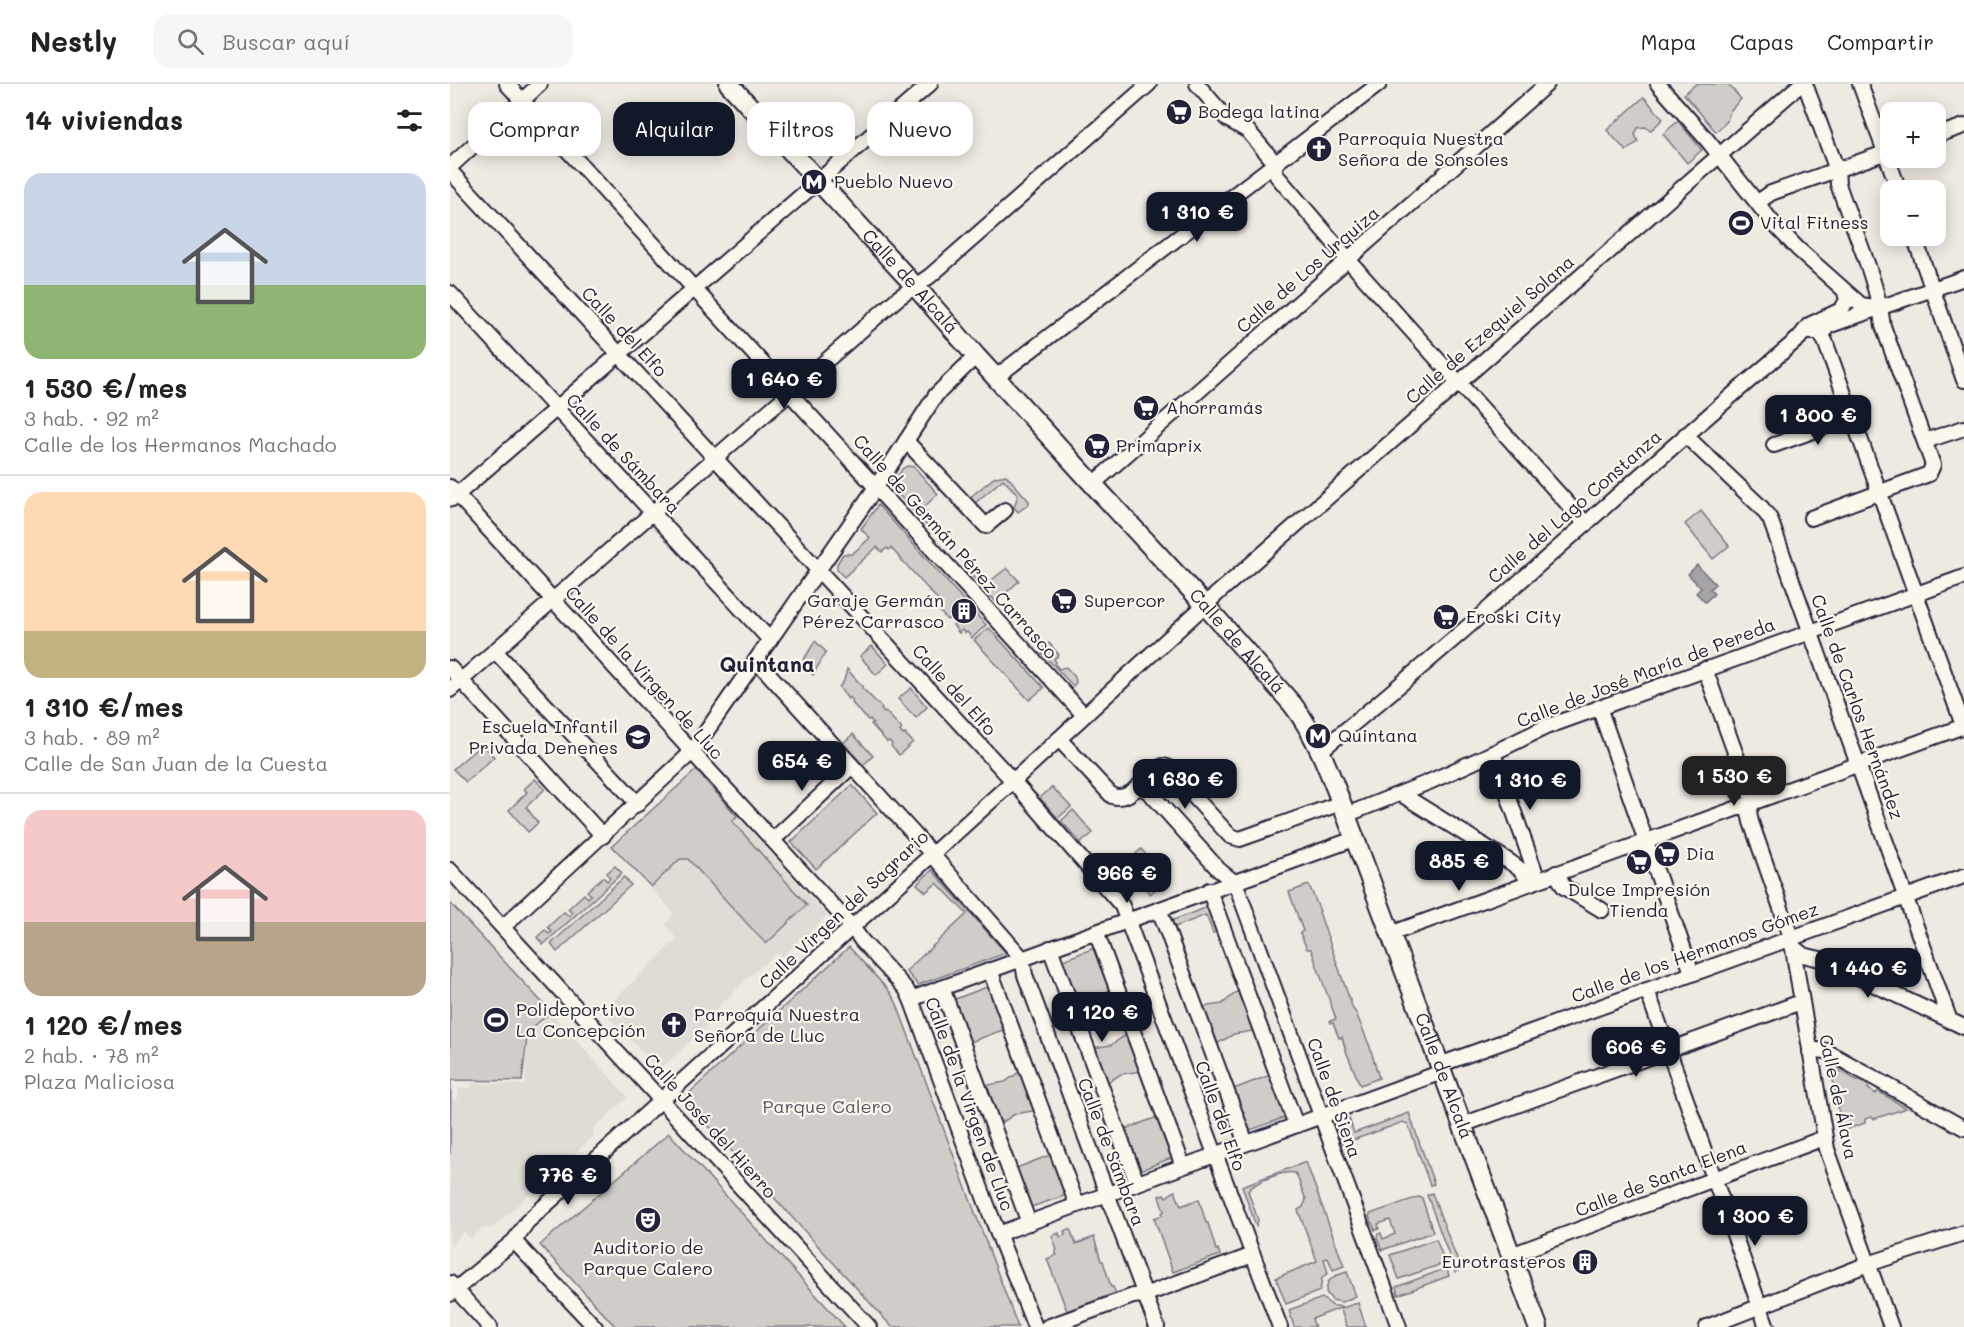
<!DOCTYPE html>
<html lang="es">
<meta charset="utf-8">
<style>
:root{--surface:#fff;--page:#f6f6f6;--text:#222;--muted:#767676;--line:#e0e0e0;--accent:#111827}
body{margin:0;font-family:Mali,sans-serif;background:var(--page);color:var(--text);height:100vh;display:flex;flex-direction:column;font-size:22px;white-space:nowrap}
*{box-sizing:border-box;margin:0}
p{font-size:20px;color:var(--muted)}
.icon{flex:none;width:33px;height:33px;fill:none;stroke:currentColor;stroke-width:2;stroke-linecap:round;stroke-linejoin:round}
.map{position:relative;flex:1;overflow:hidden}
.panel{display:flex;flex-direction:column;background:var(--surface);width:450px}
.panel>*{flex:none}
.top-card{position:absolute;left:18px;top:18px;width:570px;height:54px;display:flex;gap:12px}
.controls{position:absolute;left:1430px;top:18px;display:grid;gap:12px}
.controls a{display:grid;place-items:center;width:66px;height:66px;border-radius:12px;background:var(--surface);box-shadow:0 3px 15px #0003;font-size:30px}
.price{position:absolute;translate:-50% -51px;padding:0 14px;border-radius:12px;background:var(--accent);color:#fff;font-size:20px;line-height:39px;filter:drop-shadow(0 2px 3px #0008)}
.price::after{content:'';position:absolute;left:50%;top:36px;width:18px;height:14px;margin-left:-9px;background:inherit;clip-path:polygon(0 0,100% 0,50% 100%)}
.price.on{background:#222;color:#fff}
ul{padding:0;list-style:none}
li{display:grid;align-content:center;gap:12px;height:318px;padding:0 24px}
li+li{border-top:2px solid var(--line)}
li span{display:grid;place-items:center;height:186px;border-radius:18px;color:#555}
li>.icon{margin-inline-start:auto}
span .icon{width:108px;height:108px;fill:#fffc;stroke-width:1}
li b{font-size:26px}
h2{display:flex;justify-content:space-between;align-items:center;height:72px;padding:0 24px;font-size:26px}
.tag{padding:0 21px;border-radius:18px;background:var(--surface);box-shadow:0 3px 15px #0003;font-size:21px;line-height:54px}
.tag.on{background:var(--accent);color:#fff}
header{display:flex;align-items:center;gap:36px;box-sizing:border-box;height:84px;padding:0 30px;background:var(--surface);border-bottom:2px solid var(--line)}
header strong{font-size:28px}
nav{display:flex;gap:33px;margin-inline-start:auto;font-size:21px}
.search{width:420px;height:54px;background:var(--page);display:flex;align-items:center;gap:15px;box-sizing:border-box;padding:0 21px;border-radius:18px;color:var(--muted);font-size:22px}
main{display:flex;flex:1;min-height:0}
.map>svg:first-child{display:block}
.built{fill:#dfdbd5}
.green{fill:#d0cdc9;stroke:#797882;stroke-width:1.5}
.water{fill:#a6a3a7;stroke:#716f7c;stroke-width:1.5}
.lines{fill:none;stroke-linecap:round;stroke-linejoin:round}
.minor-casing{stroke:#22223b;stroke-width:18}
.major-casing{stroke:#22223b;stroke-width:22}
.minor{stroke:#fbf7ec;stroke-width:14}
.major{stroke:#fbf7ec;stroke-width:18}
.labels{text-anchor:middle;stroke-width:4.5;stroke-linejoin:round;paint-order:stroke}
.poi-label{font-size:18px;fill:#22223b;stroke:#fbf7ec;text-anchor:start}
.street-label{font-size:18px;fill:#22223b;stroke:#fbf7ec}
.park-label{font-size:18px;fill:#565566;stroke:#fbf7ec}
.quarter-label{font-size:21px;font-weight:bold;fill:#22223b;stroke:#fbf7ec}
</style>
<header>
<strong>Nestly</strong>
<div class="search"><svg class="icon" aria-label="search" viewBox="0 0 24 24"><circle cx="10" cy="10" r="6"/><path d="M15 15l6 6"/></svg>Buscar aquí</div>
<nav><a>Mapa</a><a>Capas</a><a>Compartir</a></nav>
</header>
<main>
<section class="panel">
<h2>14 viviendas<svg class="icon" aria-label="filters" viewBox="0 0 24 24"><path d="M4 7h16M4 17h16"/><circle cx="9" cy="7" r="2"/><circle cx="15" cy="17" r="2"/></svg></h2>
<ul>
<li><span style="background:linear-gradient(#c9d6e8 60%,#8fb573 0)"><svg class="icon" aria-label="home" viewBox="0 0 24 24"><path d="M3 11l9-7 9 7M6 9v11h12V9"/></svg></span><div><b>1 530 €/mes</b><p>3 hab. · 92 m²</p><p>Calle de los Hermanos Machado</p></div></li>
<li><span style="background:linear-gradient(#ffd9b3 75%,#c2b280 0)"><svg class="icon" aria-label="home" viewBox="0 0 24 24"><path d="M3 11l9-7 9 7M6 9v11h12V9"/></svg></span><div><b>1 310 €/mes</b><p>3 hab. · 89 m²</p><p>Calle de San Juan de la Cuesta</p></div></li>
<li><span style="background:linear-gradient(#f6c9c9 60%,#b9a48a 0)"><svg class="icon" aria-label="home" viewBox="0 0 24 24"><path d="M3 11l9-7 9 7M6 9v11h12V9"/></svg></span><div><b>1 120 €/mes</b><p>2 hab. · 78 m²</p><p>Plaza Maliciosa</p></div></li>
</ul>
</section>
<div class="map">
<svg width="1514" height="1243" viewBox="0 0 1514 1243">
<rect width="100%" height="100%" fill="#eeeae2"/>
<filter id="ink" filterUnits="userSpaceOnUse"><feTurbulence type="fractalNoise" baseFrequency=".0167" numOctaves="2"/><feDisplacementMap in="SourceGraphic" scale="12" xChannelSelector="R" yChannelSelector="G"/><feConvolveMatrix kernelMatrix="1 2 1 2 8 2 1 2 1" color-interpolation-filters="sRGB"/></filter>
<g filter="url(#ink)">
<!-- built -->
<g class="built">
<path d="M246,686L377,832L332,873L327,869L299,893L265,926L269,931L209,986L153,927L227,855L215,840L221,834L223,828L162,762Z"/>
<path d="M102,930L178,1013L143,1045V1053L41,1145H32L21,1155L14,1148L0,1161V1070L2,1017H7L9,1004H22V999L75,1001L77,953Z"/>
</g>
<!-- green -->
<g class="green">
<path d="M1246,0H1278L1291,15L1280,27L1277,37L1266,48L1234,10Z"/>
<path d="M1194,13L1213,35L1201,46L1195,43L1188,44L1185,50L1188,58L1176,67L1157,46Z"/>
<path d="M1228,37L1252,66L1237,79L1213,50Z"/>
<path d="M458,382L464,383L488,410L473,424L484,438L478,443L441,402L453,384Z"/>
<path d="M556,391L579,417V420L568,428L564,423L568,411L553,395L524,420L519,414L545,393Z"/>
<path d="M428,421L536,541L522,554L517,548L515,549L512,546L509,549L503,541L505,539L500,534L497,536L486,523L489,520L486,517L487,515L441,464L439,466L437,464L432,468L427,463L394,493L387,486V480L393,470H402L420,454L411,445Z"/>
<path d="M1251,427L1279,462L1263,475L1235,440Z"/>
<path d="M557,484L569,497L546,518L523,493L529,487L539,498Z"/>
<path d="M539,544L594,604L579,616L524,556Z"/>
<path d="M365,557L376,568L363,591L352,579Z"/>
<path d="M599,559L609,571L604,575L606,578L605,580L609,585L616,583L625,593L626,599L623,602L590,567Z"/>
<path d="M422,562L438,580L426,591L410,572Z"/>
<path d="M397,585L412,602V604L432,624L431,625L434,629L436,628L452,645L450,647L453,651L455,650L463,658L449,671L441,662L442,660L439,657L437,658L421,640L423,639L420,635L418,636L402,619L403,617L400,613L398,615L389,603L394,597Z"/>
<path d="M461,604L477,623L466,634L448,615Z"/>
<path d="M403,650L423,672L413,681L393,659Z"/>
<path d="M32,660L44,673L16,698L3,685Z"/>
<path d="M246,686L287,732L282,737L357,821L316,860L238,775H230L201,803L162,762Z"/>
<path d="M85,695L95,705L76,723L88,739L78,748L59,726L77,708L74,705Z"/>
<path d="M402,701L427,729L366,785L341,758Z"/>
<path d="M602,703L621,723L608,734L590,714Z"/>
<path d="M623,726L643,749L631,759L611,737Z"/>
<path d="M691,765L718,795L700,810L674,781Z"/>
<path d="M165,782L172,789L93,861L87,853L95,846L99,850L102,848L98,843L114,828L119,832L122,829L118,825L134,810L138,814L141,811L137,807L153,793L157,797L160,794L157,789Z"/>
<path d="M482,786L556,869L468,901L456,887L517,830L487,799L476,808L467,800Z"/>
<path d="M174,793L181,801L107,868L101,860Z"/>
<path d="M859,801L870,827L869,828L903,925L906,929L920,963L929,994L910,1001L896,967L892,953L889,954L883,939H881L880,937L886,935L861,865H857L850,849L853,847L839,808Z"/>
<path d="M0,819L101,928L82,944L77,953L72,997L1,996L0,1070Z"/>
<path d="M758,823L767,848L763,849L756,831L725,843L729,859L726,860L718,838Z"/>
<path d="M399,863L440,908L446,918L568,1243H442L236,1017V1012Z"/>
<path d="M647,863L662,906L623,920L608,878Z"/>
<path d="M542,901L558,944L515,960L500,917Z"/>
<path d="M788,907L803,947L784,950L765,961L751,923L772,920Z"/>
<path d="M679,949L693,987L671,990L655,1000L642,964L661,961Z"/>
<path d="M1380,982L1419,1002L1418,1005L1426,1010L1428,1007L1456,1024L1424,1035L1422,1033L1415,1035V1039L1392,1047L1388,1023L1391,1022L1389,1011H1386Z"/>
<path d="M572,986L588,1026L565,1030L548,1041L533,1002L555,998Z"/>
<path d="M820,991L836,1033L795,1048L781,1006Z"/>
<path d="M959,1029L984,1100L980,1101L958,1040L953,1038L892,1060L884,1040L899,1034L904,1049Z"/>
<path d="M710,1032L724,1073L688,1087L673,1046Z"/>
<path d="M219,1049L395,1243H166L90,1161Z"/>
<path d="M605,1069L620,1110L578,1124L564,1085Z"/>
<path d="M856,1078L894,1182L883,1186L878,1174L874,1175L878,1189L872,1194L870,1207L836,1220L826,1194L867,1177L848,1126L853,1123L856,1116L847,1092L845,1089C835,1086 804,1098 798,1107L808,1136L806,1142L792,1102Z"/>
<path d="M725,1107L731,1122L749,1115L756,1139H758L766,1166L768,1165L770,1171L723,1188L704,1134L713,1131L712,1129L714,1127L709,1112L714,1110L716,1113Z"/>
<path d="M982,1109L1011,1186L1005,1188L977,1111Z"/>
<path d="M968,1113L972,1114L983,1148L932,1166L927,1154L928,1150L931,1149L933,1155L945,1150L940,1136L928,1140L929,1145L925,1146L919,1132L920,1130Z"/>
<path d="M620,1145L626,1160L644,1153L651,1177H653L661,1203H663L666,1209L617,1227L597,1175L607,1171L605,1168L607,1166L602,1152L609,1149L610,1153L615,1151L614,1147Z"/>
<path d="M986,1155L995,1179L949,1195L940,1171Z"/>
<path d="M997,1184L999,1192L948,1211L946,1203Z"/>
<path d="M897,1188L906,1212L892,1218L882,1216L876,1208L878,1198L885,1192Z"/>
<path d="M872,1214L883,1222H891L892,1224L908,1219L916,1243H897L890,1224L862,1235L865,1243H844L839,1226Z"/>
</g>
<!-- water -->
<path class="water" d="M1247,481L1265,500L1260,505L1264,510L1255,518L1246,509L1251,504L1238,490Z"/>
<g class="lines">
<defs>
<g id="minor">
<path d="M57,0L634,631"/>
<path d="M747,0L777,35L798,47L826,80L825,86L827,92L915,195L1136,440"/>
<path d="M1208,0L1258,57L1323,139L1348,165L1411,221L1431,224"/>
<path d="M1355,0L1387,86L1388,100C1403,145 1427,195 1433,242L1483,381L1479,390L1361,434"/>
<path d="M1410,0L1449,106"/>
<path d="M1485,52L1514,42"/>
<path d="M0,83L90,0"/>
<path d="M0,87L563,697L672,822L830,1243"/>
<path d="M1308,118L1321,109L1440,67"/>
<path d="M1464,152L1514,296"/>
<path d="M0,209L320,556"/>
<path d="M1355,248H1369L1375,257L1514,644"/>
<path d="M1373,253V248L1378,242L1514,194"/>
<path d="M546,293L929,0"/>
<path d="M1235,351L1311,423L1320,435L1500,937"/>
<path d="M456,357L536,442L555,426"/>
<path d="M1475,357L1514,344"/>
<path d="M1324,361L1402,333"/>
<path d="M643,400L1097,0"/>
<path d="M0,403L402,843L412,857L456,905L461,915L540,1129L585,1243"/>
<path d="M2,415L480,0"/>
<path d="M45,567L188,720"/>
<path d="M307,577L473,760L572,874L575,891L707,1243"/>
<path d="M0,584L153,752"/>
<path d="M1255,585L1303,718L1299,728L1301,738L1341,853L1377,1065L1441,1243"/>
<path d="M0,606L448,214L480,192L699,0"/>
<path d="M1149,623L1242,889"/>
<path d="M609,655L662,712C683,719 695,689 713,682L717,683L780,752L790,755L891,719"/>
<path d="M870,667C1034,534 1188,390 1349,254L1359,241L1391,226L1397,217L1395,208"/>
<path d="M1043,669L1088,796"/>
<path d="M686,704L695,705L702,711L769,786L783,797L788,806L949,1243"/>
<path d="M951,710L1060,778L1071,786L1080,799"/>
<path d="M896,731L979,698L1043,669L1096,643L1514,493"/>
<path d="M323,756L402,682"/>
<path d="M0,786L419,1243"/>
<path d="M1106,789L1114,803L1152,826"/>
<path d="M759,806L846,1041"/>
<path d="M709,825L796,1059"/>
<path d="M54,842L242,668L426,403L486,311L526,272"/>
<path d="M646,848L733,1082"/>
<path d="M940,850L1514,642"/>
<path d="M1342,862L1353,871L1370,875L1514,943"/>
<path d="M600,864L687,1099"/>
<path d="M540,886L627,1121"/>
<path d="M492,904L579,1139"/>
<path d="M1197,906L1317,1243"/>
<path d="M461,915L904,755"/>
<path d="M1360,968L1367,966L1376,967L1514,1044"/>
<path d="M989,981L1514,792"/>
<path d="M1012,1041L1351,918"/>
<path d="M548,1150L992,988"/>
<path d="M64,1157L145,1243"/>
<path d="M1061,1171L1374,1054"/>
<path d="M0,1199L40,1243"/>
<path d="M0,1210L64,1157L77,1138L563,697L768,509L1351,0"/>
<path d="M597,1243L683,1212L694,1211L803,1171"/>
<path d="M1257,1243L1418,1180L1514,1149"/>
</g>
<g id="major">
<path id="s1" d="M279,0L465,202L526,272L651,409L755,521L843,621C868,654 881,693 896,731L1088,1243"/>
</g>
</defs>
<!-- minor casing -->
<use href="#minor" class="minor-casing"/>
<!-- major casing -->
<use href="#major" class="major-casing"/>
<!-- minor -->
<use href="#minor" class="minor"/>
<!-- major -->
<use href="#major" class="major"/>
</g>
</g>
<!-- icons -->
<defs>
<symbol id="supermarket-disc" viewBox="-11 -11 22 22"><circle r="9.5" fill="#22223b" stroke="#fbf7ec"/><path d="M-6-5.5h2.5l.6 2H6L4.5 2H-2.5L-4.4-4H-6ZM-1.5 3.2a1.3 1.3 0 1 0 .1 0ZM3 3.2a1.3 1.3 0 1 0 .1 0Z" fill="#fff"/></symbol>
<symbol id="church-disc" viewBox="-11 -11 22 22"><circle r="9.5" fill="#22223b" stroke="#fbf7ec"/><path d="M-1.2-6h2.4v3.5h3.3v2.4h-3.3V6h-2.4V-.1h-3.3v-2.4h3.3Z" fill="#fff"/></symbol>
<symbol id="metro-disc" viewBox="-11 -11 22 22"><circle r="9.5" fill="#22223b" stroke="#fbf7ec"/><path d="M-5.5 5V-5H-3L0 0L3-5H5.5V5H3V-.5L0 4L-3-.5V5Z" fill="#fff"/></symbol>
<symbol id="stadium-disc" viewBox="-11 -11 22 22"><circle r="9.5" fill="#22223b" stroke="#fbf7ec"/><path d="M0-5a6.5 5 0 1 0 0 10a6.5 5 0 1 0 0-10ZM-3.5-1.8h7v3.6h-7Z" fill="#fff"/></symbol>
<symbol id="building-disc" viewBox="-11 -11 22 22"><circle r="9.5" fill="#22223b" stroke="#fbf7ec"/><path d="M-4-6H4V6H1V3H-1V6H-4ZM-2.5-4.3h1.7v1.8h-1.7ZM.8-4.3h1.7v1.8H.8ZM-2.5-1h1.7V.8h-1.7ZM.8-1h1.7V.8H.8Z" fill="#fff"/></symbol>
<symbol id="school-disc" viewBox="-11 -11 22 22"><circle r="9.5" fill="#22223b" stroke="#fbf7ec"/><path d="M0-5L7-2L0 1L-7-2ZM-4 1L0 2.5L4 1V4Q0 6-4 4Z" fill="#fff"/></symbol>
<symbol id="theatre-disc" viewBox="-11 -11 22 22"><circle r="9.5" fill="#22223b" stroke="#fbf7ec"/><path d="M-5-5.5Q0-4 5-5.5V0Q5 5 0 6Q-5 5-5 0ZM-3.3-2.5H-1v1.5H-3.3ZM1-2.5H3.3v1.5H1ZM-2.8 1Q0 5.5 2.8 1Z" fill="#fff"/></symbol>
</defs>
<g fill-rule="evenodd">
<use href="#supermarket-disc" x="714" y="13" width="30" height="30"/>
<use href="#church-disc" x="854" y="50" width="30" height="30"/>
<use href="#metro-disc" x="349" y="83" width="30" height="30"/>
<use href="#stadium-disc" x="1276" y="124" width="30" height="30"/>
<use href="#supermarket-disc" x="681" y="309" width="30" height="30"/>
<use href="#supermarket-disc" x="632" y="347" width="30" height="30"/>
<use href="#supermarket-disc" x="599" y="502" width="30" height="30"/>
<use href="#building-disc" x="499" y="512" width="30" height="30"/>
<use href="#supermarket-disc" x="981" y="518" width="30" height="30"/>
<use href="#metro-disc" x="853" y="637" width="30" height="30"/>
<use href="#school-disc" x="173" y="638" width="30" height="30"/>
<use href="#supermarket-disc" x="1202" y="755" width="30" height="30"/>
<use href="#supermarket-disc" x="1174" y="763" width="30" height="30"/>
<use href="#stadium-disc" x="31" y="921" width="30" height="30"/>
<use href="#church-disc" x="209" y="926" width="30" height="30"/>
<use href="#theatre-disc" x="183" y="1121" width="30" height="30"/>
<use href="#building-disc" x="1120" y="1163" width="30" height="30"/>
</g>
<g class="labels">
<!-- poi labels -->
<g class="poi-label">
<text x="748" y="34">Bodega latina</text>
<text x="888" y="61">Parroquia Nuestra<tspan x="888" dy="21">Señora de Sonsoles</tspan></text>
<text x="384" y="104">Pueblo Nuevo</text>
<text x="1310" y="145">Vital Fitness</text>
<text x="716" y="330">Ahorramás</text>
<text x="666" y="368">Primaprix</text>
<text x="494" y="523" text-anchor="end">Garaje Germán<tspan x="494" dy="21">Pérez Carrasco</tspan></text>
<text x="634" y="523">Supercor</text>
<text x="1016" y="539">Eroski City</text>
<text x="168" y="649" text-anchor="end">Escuela Infantil<tspan x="168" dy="21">Privada Denenes</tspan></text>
<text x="888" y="658">Quintana</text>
<text x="1236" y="776">Dia</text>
<text x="1189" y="812" text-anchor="middle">Dulce Impresión<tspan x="1189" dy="21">Tienda</tspan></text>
<text x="66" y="932">Polideportivo<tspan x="66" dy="21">La Concepción</tspan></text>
<text x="244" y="937">Parroquia Nuestra<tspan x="244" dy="21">Señora de Lluc</tspan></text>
<text x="198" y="1170" text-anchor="middle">Auditorio de<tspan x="198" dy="21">Parque Calero</tspan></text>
<text x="1116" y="1184" text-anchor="end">Eurotrasteros</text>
</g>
<!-- street labels -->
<g class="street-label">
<text transform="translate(858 186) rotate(-41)" y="6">Calle de Los Urquiza</text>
<text dy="6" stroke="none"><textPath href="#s1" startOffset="268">Calle de Alcalá</textPath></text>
<text transform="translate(1040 246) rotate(-41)" y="6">Calle de Ezequiel Solana</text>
<text transform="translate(174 248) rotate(47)" y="6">Calle del Elfo</text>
<text transform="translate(173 370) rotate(47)" y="6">Calle de Sámbara</text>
<text transform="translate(1125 423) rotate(-41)" y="6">Calle del Lago Constanza</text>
<text transform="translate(505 463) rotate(48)" y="6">Calle de Germán Pérez Carrasco</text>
<text dy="6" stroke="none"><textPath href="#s1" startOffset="754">Calle de Alcalá</textPath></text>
<text transform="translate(194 589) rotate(48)" y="6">Calle de la Virgen de Lluc</text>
<text transform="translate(1196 589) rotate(-21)" y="6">Calle de José María de Pereda</text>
<text transform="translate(504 606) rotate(48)" y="6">Calle del Elfo</text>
<text transform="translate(1407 623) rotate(70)" y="6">Calle de Carlos Hernández</text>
<text transform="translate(394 826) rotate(-43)" y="6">Calle Virgen del Sagrario</text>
<text transform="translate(1245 869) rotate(-20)" y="6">Calle de los Hermanos Gómez</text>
<text dy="6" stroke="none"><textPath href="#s1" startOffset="1240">Calle de Alcalá</textPath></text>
<text transform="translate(1388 1013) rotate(78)" y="6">Calle de Álava</text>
<text transform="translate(884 1014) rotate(70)" y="6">Calle de Siena</text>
<text transform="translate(519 1020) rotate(70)" y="6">Calle de la Virgen de Lluc</text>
<text transform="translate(770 1032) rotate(70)" y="6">Calle del Elfo</text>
<text transform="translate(260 1042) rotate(48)" y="6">Calle José del Hierro</text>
<text transform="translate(661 1068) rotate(69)" y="6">Calle de Sámbara</text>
<text transform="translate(1211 1095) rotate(-21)" y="6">Calle de Santa Elena</text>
</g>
<!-- park labels -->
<g class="park-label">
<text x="377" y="1029">Parque Calero</text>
</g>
<!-- quarter labels -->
<g class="quarter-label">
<text x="317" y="588">Quintana</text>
</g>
</g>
</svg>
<div class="controls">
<a>+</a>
<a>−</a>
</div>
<b class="price" style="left:747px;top:159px">1 310 €</b>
<b class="price" style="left:334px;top:326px">1 640 €</b>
<b class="price" style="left:1368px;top:362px">1 800 €</b>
<b class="price" style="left:352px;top:708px">654 €</b>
<b class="price on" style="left:1284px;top:723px">1 530 €</b>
<b class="price" style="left:735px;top:726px">1 630 €</b>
<b class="price" style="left:1080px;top:727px">1 310 €</b>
<b class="price" style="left:1009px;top:808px">885 €</b>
<b class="price" style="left:677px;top:820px">966 €</b>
<b class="price" style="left:1418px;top:915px">1 440 €</b>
<b class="price" style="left:652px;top:959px">1 120 €</b>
<b class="price" style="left:1186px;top:994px">606 €</b>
<b class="price" style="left:118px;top:1122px">776 €</b>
<b class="price" style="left:1305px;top:1163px">1 300 €</b>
<div class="top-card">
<a class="tag">Comprar</a>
<a class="tag on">Alquilar</a>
<a class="tag">Filtros</a>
<a class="tag">Nuevo</a>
</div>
</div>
</main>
